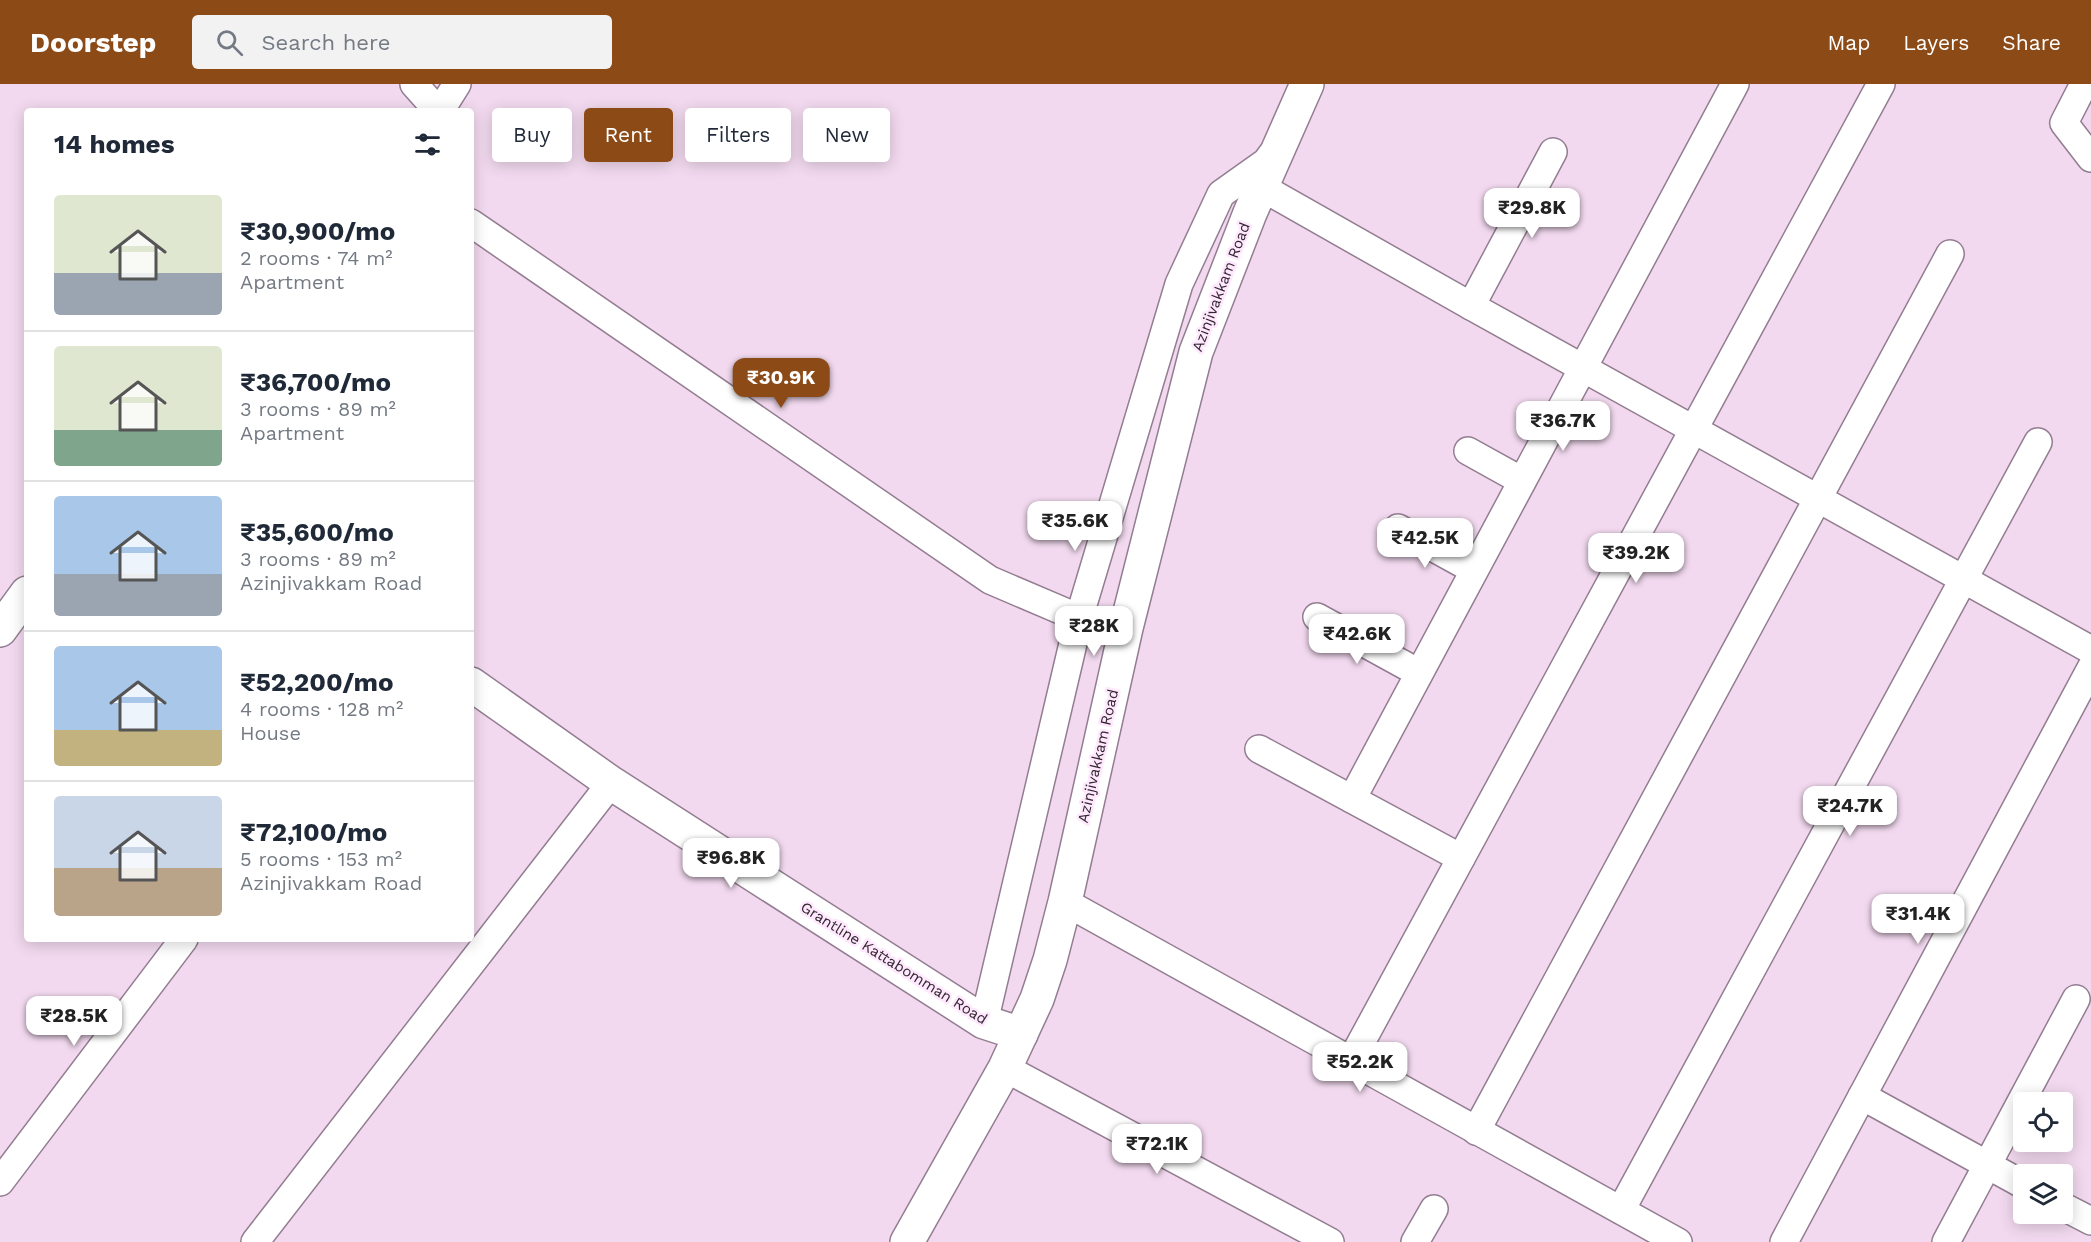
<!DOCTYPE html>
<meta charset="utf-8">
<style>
:root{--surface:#fff;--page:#f2f2f3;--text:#1f2937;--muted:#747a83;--line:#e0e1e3;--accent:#8c4a17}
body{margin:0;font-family:"Work Sans",sans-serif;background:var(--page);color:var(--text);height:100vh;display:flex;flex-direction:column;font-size:22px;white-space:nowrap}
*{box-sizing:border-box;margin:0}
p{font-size:20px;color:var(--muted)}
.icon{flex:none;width:33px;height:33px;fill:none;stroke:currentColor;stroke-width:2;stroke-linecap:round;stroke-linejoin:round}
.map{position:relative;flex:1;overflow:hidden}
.drawer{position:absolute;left:24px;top:24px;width:450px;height:834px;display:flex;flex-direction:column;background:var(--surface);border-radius:6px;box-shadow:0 3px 15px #0003}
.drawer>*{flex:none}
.guide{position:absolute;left:492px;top:24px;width:570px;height:54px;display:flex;gap:12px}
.fabs{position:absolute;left:2013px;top:1008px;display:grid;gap:12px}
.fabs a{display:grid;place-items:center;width:60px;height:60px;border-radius:6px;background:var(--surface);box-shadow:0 3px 15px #0003;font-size:30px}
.price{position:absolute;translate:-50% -51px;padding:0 14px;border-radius:12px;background:#fff;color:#222;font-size:20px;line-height:39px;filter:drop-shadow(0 2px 3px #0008)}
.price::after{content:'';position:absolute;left:50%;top:36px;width:18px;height:14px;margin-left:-9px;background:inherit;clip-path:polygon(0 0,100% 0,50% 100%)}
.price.current{background:var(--accent);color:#fff}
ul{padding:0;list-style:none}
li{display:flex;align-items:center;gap:18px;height:150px;padding:0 30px}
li+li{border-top:2px solid var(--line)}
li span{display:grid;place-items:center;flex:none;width:168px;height:120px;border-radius:6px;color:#555}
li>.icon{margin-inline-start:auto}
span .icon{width:72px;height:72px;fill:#fffc;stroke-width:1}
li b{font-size:26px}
h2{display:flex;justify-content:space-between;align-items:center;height:72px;padding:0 30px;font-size:26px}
.tag{padding:0 21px;border-radius:6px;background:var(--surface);box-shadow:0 3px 15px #0003;font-size:21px;line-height:54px}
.tag.current{background:var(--accent);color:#fff}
header{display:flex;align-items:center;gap:36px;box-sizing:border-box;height:84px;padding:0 30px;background:var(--accent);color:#fff}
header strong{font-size:28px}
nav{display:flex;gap:33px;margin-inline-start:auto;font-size:21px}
.search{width:420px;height:54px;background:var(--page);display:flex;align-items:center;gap:15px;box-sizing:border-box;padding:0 21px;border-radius:6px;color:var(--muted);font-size:22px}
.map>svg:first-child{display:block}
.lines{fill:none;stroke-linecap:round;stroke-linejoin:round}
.minor-casing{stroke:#937d91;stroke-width:30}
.tertiary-casing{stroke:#937d91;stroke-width:36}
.minor{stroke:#fff;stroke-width:27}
.tertiary{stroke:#fff;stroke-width:33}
.labels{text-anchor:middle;stroke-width:5;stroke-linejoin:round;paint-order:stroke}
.street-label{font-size:15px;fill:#30272f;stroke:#ffe7fd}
</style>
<header>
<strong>Doorstep</strong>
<div class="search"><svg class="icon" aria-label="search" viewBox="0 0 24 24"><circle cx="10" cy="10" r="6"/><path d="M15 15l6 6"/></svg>Search here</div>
<nav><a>Map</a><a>Layers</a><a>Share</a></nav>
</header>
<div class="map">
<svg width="2091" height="1158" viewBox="0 0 2091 1158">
<rect width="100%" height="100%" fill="#f2d9ef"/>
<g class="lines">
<defs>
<g id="minor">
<path d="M414,0L438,27"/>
<path d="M2084,0L2064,39L2091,74"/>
<path d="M440,27L457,0"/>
<path d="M1261,103L1471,222L2091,566"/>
<path d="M471,139L990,496L1079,534"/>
<path d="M1471,222L1553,68"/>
<path d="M1468,367L1522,397"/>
<path d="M1398,444L1474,486"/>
<path d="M1317,533L1419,589"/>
<path d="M1259,665L1461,774"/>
<path d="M1352,715L1735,0"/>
<path d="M1065,818L1678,1158"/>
<path d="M984,938L1079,534L1179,200L1221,110L1266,78L1272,70"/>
<path d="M1351,977L1881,0"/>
<path d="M1005,984L1330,1158"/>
<path d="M1862,1012L2024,1101"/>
<path d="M1476,1047L1950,170"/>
<path d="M0,1098L184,855"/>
<path d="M2062,1122L2091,1137"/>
<path d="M1621,1126L2038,358"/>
<path d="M255,1158L611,699"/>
<path d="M1415,1158L1434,1125"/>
<path d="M1784,1158L2091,584"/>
<path d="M1946,1158L2076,915"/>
</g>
<g id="tertiary">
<path d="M0,546L27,509"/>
<path d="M471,600L611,699L984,938L1021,950"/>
<path d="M907,1158L1005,984L1037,915L1050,876L1065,818L1126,544L1196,268L1250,129L1307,0"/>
</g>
</defs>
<!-- minor casing -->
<use href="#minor" class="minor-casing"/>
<!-- tertiary casing -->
<use href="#tertiary" class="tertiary-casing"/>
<!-- minor -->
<use href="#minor" class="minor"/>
<!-- tertiary -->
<use href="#tertiary" class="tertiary"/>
</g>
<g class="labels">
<!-- street labels -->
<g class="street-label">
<text transform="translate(1221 203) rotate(-69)" y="5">Azinjivakkam Road</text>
<text transform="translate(1098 672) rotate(-77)" y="5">Azinjivakkam Road</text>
<text transform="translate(894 879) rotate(32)" y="5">Grantline Kattabomman Road</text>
</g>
</g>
</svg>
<div class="fabs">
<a><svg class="icon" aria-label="locate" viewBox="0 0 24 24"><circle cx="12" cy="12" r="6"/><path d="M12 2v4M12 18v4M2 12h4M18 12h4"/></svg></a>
<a><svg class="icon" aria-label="layers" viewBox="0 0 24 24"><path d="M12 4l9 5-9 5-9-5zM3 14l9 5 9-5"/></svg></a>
</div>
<b class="price" style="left:1532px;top:155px">₹29.8K</b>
<b class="price current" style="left:781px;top:325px">₹30.9K</b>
<b class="price" style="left:1563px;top:368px">₹36.7K</b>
<b class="price" style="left:1075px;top:468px">₹35.6K</b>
<b class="price" style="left:1425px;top:485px">₹42.5K</b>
<b class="price" style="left:1636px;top:500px">₹39.2K</b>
<b class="price" style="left:1094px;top:573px">₹28K</b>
<b class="price" style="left:1357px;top:581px">₹42.6K</b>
<b class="price" style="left:1850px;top:753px">₹24.7K</b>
<b class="price" style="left:731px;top:805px">₹96.8K</b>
<b class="price" style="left:1918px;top:861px">₹31.4K</b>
<b class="price" style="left:74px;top:963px">₹28.5K</b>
<b class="price" style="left:1360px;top:1009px">₹52.2K</b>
<b class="price" style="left:1157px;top:1091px">₹72.1K</b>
<div class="guide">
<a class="tag">Buy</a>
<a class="tag current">Rent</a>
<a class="tag">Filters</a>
<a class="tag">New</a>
</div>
<section class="drawer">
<h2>14 homes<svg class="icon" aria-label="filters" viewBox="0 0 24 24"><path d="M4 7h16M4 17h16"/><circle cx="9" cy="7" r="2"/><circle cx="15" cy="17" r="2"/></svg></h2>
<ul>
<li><span style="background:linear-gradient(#dfe7d0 65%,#9aa5b1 0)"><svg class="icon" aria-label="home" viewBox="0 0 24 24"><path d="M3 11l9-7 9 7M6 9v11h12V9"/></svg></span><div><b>₹30,900/mo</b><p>2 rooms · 74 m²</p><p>Apartment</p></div></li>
<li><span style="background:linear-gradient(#dfe7d0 70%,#7fa58c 0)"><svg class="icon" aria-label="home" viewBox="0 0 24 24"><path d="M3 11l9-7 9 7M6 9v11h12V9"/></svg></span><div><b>₹36,700/mo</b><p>3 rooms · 89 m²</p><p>Apartment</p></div></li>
<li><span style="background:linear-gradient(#a9c7e8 65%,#9aa5b1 0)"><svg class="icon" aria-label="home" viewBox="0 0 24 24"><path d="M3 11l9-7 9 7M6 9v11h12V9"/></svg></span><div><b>₹35,600/mo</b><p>3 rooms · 89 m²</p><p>Azinjivakkam Road</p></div></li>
<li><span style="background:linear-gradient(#a9c7e8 70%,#c2b280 0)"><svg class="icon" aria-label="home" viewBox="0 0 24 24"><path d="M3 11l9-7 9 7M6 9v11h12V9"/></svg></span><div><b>₹52,200/mo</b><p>4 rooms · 128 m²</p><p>House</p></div></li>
<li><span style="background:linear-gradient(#c9d6e8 60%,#b9a48a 0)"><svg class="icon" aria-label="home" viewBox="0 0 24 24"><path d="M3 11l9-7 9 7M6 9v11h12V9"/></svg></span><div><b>₹72,100/mo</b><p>5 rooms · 153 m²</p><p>Azinjivakkam Road</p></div></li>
</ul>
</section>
</div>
